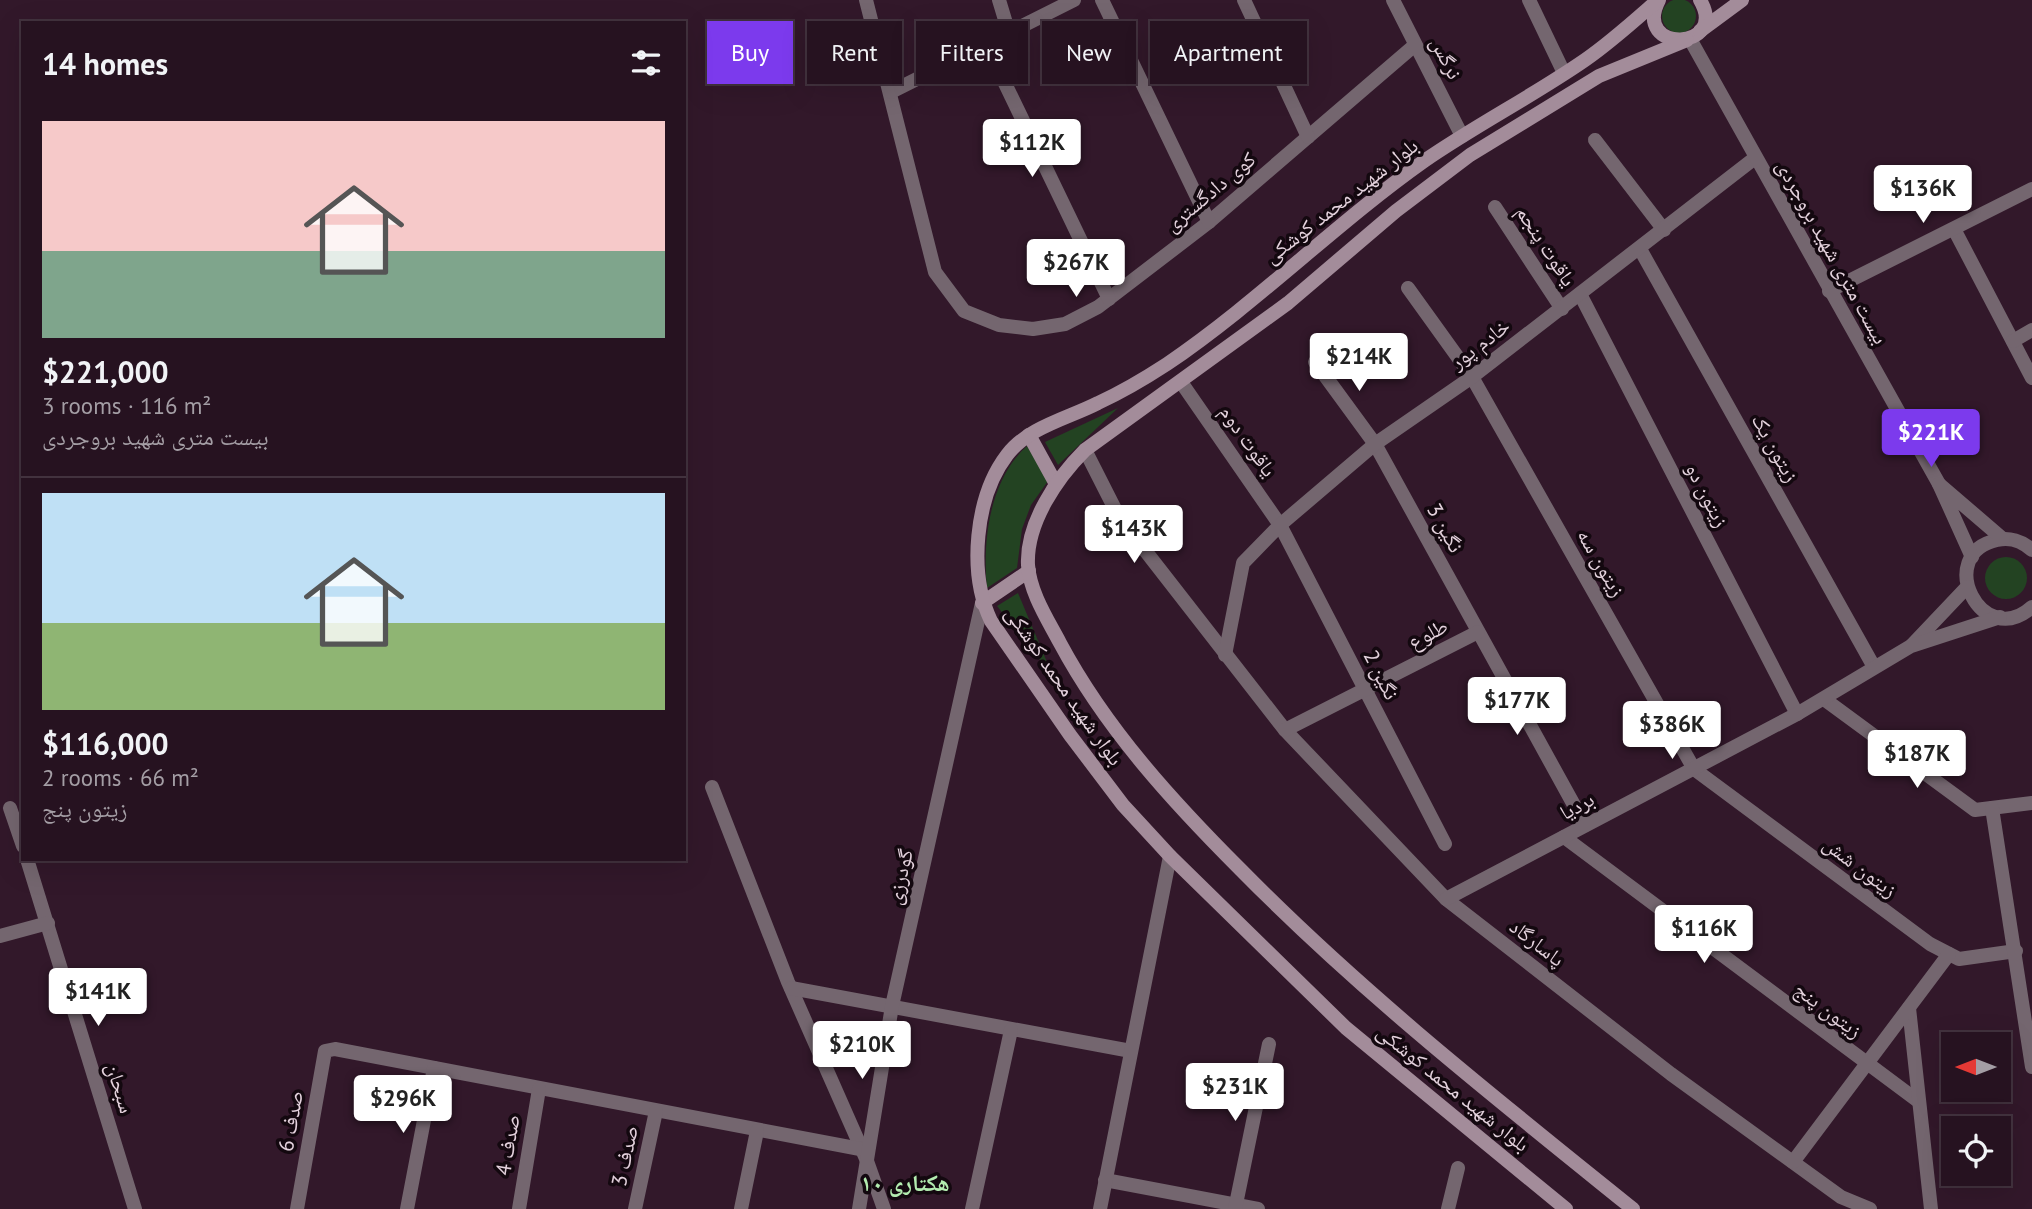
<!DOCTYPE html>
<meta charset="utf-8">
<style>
:root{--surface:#261220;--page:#2e1b29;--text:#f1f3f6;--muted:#a49ea5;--line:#42323e;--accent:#7c3aed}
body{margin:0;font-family:"PT Sans","Noto Naskh Arabic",sans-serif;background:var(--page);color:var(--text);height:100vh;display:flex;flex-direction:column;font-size:26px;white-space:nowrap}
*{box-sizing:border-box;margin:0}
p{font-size:23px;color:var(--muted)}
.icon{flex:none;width:38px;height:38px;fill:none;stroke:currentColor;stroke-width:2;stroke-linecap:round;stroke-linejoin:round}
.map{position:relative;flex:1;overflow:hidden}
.side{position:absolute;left:21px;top:21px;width:665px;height:840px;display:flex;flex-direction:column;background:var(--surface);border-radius:0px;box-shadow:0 7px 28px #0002,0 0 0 2px var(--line)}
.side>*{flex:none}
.hud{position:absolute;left:707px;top:21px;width:665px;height:63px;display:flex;gap:14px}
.needle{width:46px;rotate:270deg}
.tools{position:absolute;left:1941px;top:1032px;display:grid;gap:14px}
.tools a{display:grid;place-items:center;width:70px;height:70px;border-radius:0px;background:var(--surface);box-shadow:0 7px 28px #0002,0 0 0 2px var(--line);font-size:35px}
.price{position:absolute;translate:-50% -60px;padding:0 16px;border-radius:7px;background:#fff;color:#222;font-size:23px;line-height:46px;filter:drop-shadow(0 2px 4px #0008)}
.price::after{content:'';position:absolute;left:50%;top:42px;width:21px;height:16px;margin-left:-10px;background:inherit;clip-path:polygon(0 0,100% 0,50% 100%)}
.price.current{background:var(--accent);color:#fff}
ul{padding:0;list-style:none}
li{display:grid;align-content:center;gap:14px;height:371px;padding:0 21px}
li+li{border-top:2px solid var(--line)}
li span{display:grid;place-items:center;height:217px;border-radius:0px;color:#555}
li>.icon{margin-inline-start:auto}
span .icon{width:126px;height:126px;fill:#fffc;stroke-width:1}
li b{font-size:30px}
h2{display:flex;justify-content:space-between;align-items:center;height:84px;padding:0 21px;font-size:30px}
.tag{padding:0 24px;border-radius:0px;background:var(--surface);box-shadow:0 7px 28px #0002,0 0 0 2px var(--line);font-size:24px;line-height:63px}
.tag.current{background:var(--accent);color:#fff}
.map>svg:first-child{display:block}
.green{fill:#234322}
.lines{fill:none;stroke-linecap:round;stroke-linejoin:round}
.minor{stroke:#74666f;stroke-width:14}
.tertiary{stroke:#74666f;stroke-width:14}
.secondary{stroke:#a38c9a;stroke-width:14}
.labels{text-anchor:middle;stroke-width:7;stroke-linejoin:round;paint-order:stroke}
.street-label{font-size:21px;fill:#e4d2dd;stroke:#13080f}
.neighbourhood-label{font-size:23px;font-weight:bold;fill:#b3ecb0;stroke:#13080f}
</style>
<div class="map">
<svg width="2032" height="1209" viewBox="0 0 2032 1209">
<rect width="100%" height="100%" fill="#32182a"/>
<!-- green -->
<g class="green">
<circle cx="1679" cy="16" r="17"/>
<path d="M1118,408L1058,465L1045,442Z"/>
<path d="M1027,446L1048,481L1031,505L1022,529L1017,568L987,588C982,540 990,479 1027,446Z"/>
<circle cx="2006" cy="578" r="21"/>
<path d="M1018,593L1047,662L1044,665L997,606Z"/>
</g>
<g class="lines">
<!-- minor -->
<g class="minor">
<path d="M866,0L935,272L964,311L999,325L1033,329L1065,324L1098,307L1209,222L1415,45"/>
<path d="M999,0L1009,33"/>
<path d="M1102,0L1209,222"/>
<path d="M1244,0L1308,137"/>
<path d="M1529,0L1564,73"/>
<path d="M986,44L1109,299"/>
<path d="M891,92L1074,0"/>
<path d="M1595,140L1664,230"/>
<path d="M1495,207L1562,309"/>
<path d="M1954,229L2032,378"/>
<path d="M1640,249L1874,667"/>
<path d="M1408,288L1472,377L1694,769L1930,944L1959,959L2016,951"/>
<path d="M1829,291L2032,189"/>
<path d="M1580,294L1797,714"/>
<path d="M2013,341L2032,330"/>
<path d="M1315,362L1375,444L1585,825"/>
<path d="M1181,382L1280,525L1445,844"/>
<path d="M1085,450L1119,517L1285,730L1446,899L1671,1074L1841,1197L1870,1209"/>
<path d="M1225,655L1243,563L1280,525L1375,444L1472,377L1755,158"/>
<path d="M1824,699L1975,810L2032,803"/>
<path d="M1285,730L1478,632"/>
<path d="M712,787L788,982L867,1161L884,1209"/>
<path d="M10,808L23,846"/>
<path d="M1992,808L2032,1067"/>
<path d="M1564,837L1918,1101"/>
<path d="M27,859L135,1209"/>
<path d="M0,936L48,923"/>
<path d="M791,988L1131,1051"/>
<path d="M1909,1008L1931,1209"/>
<path d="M1793,1162L1949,954"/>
<path d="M1105,1180L1258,1209"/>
<path d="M297,1209L325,1051L335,1049L860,1149"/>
<path d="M407,1209L434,1068"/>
<path d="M519,1209L539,1089"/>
<path d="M635,1209L656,1111"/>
<path d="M741,1209L757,1131"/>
<path d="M859,1209L892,1006L982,603"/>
<path d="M972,1209L1011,1030"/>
<path d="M1100,1209L1170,856"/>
<path d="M1235,1209L1269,1044"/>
<path d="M1448,1209L1458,1168"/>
</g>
<!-- tertiary -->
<g class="tertiary">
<path d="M1393,0L1462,136"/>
<path d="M1690,39L1939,484"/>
<path d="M2032,550C2022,541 2009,537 1997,540C1933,554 1982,652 2032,607"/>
<path d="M1972,557L1939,484L2003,539"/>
<path d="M1912,645L1967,587"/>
<path d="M1446,899L1797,714L1911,646L2000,617"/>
</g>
<!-- secondary -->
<g class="secondary">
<path d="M1659,0C1631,54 1730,51 1700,0"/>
<path d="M1700,31L1742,0"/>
<path d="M1029,435L1056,484"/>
<path d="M982,603L1029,571"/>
<path d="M1566,1209L1346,1028L1170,856L1123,805L1070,735L991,621C968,573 975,497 1007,455C1028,427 1069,418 1098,403C1122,392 1144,379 1167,364C1257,303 1335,224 1424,161C1476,125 1533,96 1585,60C1611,42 1634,21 1658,0"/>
<path d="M1633,1209C1499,1101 1362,993 1241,870C1173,802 1106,729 1060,643C1048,620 1030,593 1028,565C1026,523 1057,478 1085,450L1288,303L1396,211L1470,155L1599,76L1687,40"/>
</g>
</g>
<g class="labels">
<!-- street labels -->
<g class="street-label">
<text transform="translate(1446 58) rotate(63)" y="7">نرگس</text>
<text transform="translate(1210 192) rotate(-40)" y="7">کوی دادگستری</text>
<text transform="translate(1341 201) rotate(-38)" y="7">بلوار شهید محمد کوشکی</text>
<text transform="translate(1546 246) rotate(57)" y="7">یاقوت پنجم</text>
<text transform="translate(1832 252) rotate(61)" y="7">بیست متری شهید بروجردی</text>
<text transform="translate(1480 344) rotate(-37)" y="7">خادم پور</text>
<text transform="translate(1248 441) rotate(55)" y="7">یاقوت دوم</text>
<text transform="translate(1775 448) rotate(61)" y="7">زیتون یک</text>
<text transform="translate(1707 495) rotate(63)" y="7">زیتون دو</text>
<text transform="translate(1445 528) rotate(61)" y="7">نگین 3</text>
<text transform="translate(1601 563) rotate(60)" y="7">زیتون سه</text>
<text transform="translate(1428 634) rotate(-28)" y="7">طلوع</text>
<text transform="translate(1381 675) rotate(63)" y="7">نگین 2</text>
<text transform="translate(1064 686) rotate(55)" y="7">بلوار شهید محمد کوشکی</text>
<text transform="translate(1577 806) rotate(-28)" y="7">بردیا</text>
<text transform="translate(1860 867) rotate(37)" y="7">زیتون شش</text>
<text transform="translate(900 877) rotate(-77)" y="7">گودرزی</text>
<text transform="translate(1537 943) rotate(38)" y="7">پاسارگاد</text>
<text transform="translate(1828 1010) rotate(37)" y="7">زیتون پنج</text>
<text transform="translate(120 1088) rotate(73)" y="7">سبحان</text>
<text transform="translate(1453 1088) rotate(39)" y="7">بلوار شهید محمد کوشکی</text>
<text transform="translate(291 1121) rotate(-80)" y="7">صدف 6</text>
<text transform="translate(508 1145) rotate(-81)" y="7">صدف 4</text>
<text transform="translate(625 1156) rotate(-78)" y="7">صدف 3</text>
</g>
<!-- neighbourhood labels -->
<g class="neighbourhood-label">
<text x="905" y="1191">۱۰ هکتاری</text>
</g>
</g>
</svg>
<div class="tools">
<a><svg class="needle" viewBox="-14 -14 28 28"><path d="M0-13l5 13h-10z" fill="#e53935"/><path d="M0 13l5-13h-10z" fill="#a49ea5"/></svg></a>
<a><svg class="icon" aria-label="locate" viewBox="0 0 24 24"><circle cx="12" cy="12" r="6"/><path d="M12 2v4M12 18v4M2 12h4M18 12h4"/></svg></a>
</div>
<b class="price" style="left:1032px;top:179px">$112K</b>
<b class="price" style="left:1923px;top:225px">$136K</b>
<b class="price" style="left:1076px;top:299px">$267K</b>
<b class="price" style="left:1359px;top:393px">$214K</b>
<b class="price current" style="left:1931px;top:469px">$221K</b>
<b class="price" style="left:1134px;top:565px">$143K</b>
<b class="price" style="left:1517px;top:737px">$177K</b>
<b class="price" style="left:1672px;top:761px">$386K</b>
<b class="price" style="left:1917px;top:790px">$187K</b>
<b class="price" style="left:1704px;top:965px">$116K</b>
<b class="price" style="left:98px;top:1028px">$141K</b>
<b class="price" style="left:862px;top:1081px">$210K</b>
<b class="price" style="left:1235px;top:1123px">$231K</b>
<b class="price" style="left:403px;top:1135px">$296K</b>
<div class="hud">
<a class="tag current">Buy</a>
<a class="tag">Rent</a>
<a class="tag">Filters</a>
<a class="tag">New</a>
<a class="tag">Apartment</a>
</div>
<section class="side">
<h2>14 homes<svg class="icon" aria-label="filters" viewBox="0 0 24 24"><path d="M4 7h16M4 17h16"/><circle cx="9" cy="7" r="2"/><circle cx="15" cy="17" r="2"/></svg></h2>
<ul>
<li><span style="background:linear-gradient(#f6c9c9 60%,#7fa58c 0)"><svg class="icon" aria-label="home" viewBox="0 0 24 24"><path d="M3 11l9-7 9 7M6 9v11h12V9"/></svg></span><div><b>$221,000</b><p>3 rooms · 116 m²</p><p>بیست متری شهید بروجردی</p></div></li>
<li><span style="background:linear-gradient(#bfe0f5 60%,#8fb573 0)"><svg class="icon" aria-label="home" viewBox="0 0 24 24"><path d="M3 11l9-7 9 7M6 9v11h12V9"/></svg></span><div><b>$116,000</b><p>2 rooms · 66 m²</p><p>زیتون پنج</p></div></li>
</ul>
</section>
</div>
